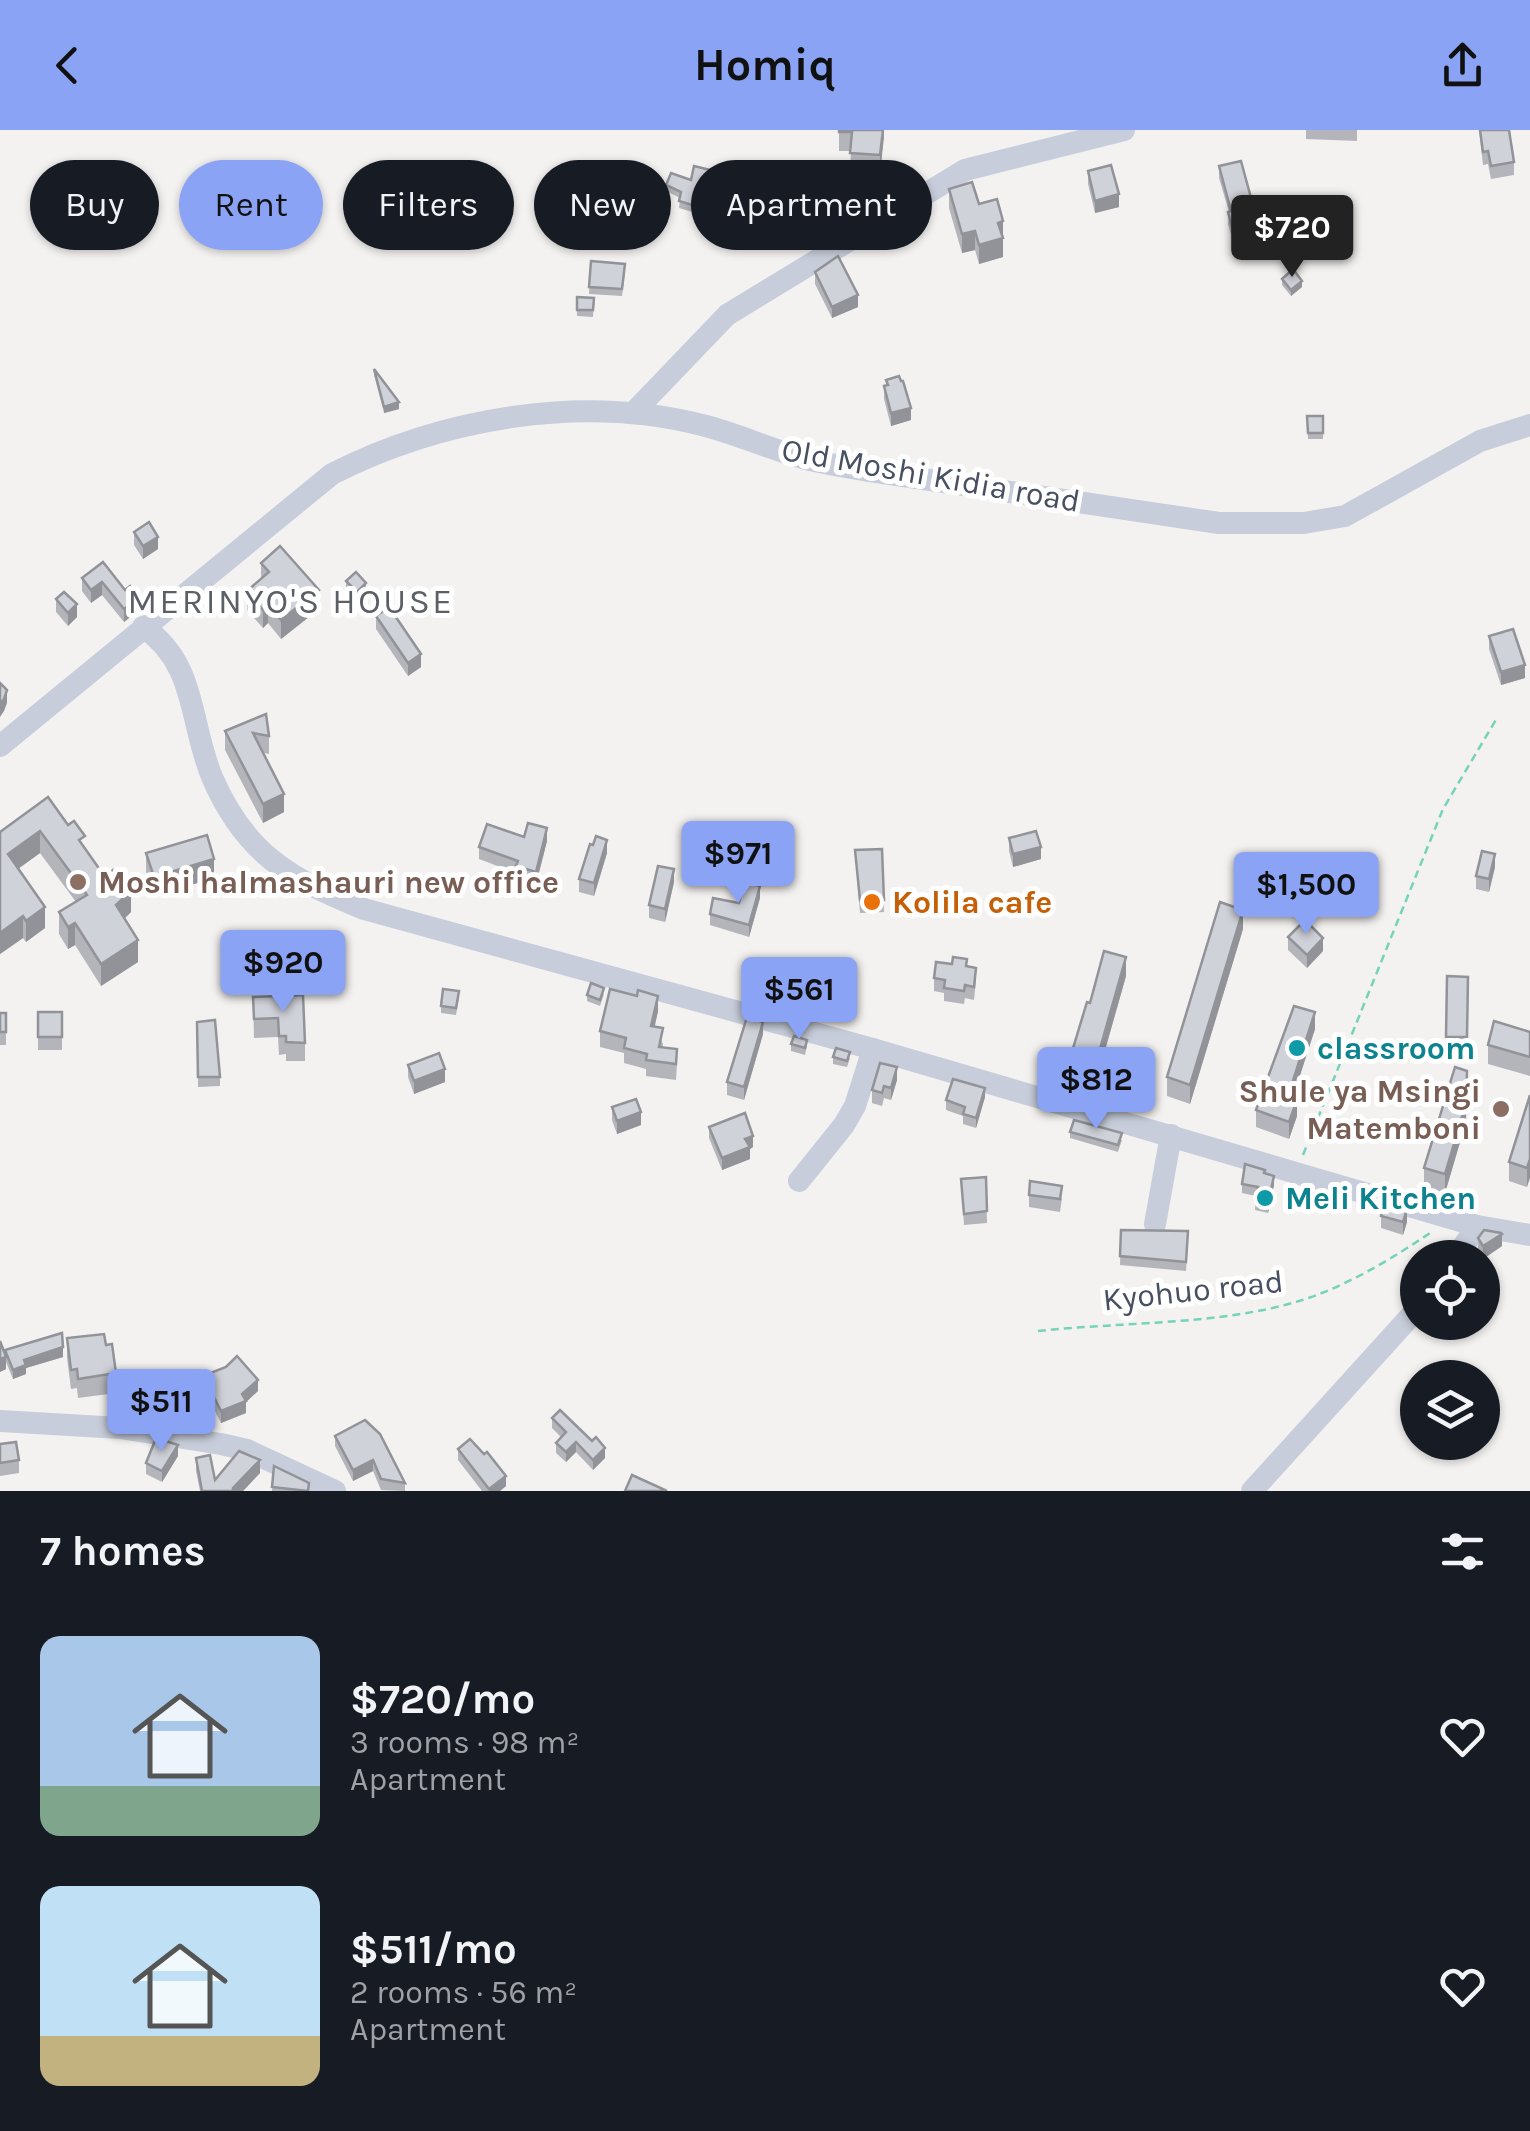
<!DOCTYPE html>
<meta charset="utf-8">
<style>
:root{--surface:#171b24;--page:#242831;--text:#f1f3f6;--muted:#9ea1a6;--accent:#8aa3f4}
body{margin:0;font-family:Karla,sans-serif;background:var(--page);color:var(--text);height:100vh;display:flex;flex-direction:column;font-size:38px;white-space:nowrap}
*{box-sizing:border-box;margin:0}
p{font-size:32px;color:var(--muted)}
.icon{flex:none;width:55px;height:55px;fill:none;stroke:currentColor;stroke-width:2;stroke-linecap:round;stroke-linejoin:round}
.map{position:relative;height:1361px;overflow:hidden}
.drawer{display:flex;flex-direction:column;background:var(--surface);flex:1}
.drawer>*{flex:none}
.top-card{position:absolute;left:30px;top:30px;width:1000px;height:90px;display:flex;gap:20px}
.tools{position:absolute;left:1400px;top:1110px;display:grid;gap:20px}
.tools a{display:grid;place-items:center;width:100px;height:100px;border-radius:50%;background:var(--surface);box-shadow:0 2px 8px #0004;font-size:50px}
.price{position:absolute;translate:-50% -85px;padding:0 22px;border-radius:10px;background:var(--accent);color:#111;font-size:32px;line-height:65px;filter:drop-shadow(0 2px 5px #0008)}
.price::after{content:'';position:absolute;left:50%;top:60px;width:30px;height:22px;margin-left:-15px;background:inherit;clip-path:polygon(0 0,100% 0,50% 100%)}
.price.current{background:#222;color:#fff}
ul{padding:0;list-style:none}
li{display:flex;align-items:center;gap:30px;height:250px;padding:0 40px}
li span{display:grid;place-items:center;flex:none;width:280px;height:200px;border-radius:20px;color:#555}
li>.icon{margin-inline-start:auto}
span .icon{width:120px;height:120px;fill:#fffc;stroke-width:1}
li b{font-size:42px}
h2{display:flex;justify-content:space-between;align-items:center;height:120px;padding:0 40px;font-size:42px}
.chip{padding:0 35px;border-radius:45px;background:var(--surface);box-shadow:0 2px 8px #0004;font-size:35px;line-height:90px}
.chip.current{background:var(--accent);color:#111}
header{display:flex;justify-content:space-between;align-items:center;height:130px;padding:0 40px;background:var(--accent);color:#111;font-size:45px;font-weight:700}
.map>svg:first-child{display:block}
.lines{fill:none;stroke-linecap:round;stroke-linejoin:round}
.path{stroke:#74d3b8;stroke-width:2.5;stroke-dasharray:8 5;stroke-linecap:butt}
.minor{stroke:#c7cdda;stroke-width:22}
.wall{fill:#b3b5bb}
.shaded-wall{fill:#929398}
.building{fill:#d0d2d9;stroke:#929398;stroke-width:2.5}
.education-dot{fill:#8d6e63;stroke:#fff;stroke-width:4}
.food-dot{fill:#e8710a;stroke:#fff;stroke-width:4}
.culture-dot{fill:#0f9aa8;stroke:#fff;stroke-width:4}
.labels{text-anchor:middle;stroke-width:10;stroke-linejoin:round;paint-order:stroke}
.street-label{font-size:32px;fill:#484f60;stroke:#fff}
.education-label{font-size:32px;font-weight:bold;fill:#785e54;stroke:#fff;text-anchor:start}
.food-label{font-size:32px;font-weight:bold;fill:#c56008;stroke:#fff;text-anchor:start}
.culture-label{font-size:32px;font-weight:bold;fill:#0d838f;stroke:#fff;text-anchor:start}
.neighbourhood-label{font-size:35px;letter-spacing:2.5px;fill:#5d5f67;stroke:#fff}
</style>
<header><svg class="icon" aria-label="back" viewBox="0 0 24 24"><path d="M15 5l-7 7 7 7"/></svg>Homiq<svg class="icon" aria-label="share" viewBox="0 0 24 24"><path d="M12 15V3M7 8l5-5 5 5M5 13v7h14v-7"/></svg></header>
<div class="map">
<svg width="1530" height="1361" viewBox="0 0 1530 1361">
<rect width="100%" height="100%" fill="#f4f2f1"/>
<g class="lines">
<!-- path -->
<g class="path">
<path d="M1303,1025L1443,679L1497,588"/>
<path d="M1038,1201C1121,1192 1221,1195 1299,1171C1345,1157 1390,1130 1430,1103"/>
</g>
<!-- minor -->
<g class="minor">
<path d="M634,282L727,185L965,40L1124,0"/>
<path d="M143,497C197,533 189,592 212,647C245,724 290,749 364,779L873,919L1477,1096L1530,1105"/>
<path d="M0,616L332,344C442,288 581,264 702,295C739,304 773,321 810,330C828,334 846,337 863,340L1219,393H1304L1345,386L1480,311L1530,295"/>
<path d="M799,1051L844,995L855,976L873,919"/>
<path d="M1155,1094L1171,1005"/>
<path d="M1455,1128L1477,1096"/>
<path d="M0,1291L120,1298L221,1314L247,1320L335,1361"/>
<path d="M1252,1361L1418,1178"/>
</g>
</g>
<!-- wall -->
<g class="wall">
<path d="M839,0H884L880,44L850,42L851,21H839Z"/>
<path d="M1306,0H1357V11L1306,9Z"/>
<path d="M1479,0H1509L1514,32V45L1491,49L1488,34L1483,35Z"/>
<path d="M1219,36L1257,101L1232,108L1228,94L1229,82L1219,48Z"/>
<path d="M1088,41L1119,77L1095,83L1088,54Z"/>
<path d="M710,46L699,84L679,78L680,68L666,61V55Z"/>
<path d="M949,59L979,74L1003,91V127L979,134L975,120L962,123L949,78Z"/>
<path d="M591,131L625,141L622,166L589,164Z"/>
<path d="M815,142L858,177L832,188L815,154Z"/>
<path d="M1282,149L1302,157L1291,166L1282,155Z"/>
<path d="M577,167L594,168L593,187L577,186Z"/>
<path d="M374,239L399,279L384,283L374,245Z"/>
<path d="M886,250L911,290L891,296L884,269V256L886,255Z"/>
<path d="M1307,286H1323V309H1308Z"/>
<path d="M134,402L158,419L143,429L134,415Z"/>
<path d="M103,432L139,480L124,492L102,465L91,473L82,461V448Z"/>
<path d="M261,433L319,479L281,509L268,493L263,498L247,480V461L261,449Z"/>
<path d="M346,451L366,459L357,468L346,458Z"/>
<path d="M56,469L77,487L68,496L56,482Z"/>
<path d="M376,486L421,537L408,546L376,499Z"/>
<path d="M1489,506L1525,548L1501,555L1489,519Z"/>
<path d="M266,584L269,606V624L264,623L284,682L263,693L225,620V601Z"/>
<path d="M48,667L131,782L124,789L138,832L101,856L75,815L68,819L59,804V782L76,772L40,723L18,739L45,798L26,812L23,808L0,824V702Z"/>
<path d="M524,707L547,711L536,754L516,749V743L479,729V717Z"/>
<path d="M1009,708L1041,729L1013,737L1009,721Z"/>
<path d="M593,715L607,723L594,766L579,762V749Z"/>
<path d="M882,719L884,782L860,783L855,720Z"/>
<path d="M146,723L214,748L154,766L146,742Z"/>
<path d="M1495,737L1489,762L1476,759V746Z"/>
<path d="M674,752L665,792L649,788V775Z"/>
<path d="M760,768L749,807L710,795V784L739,773Z"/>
<path d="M1243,799L1190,974L1167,966V947Z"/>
<path d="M1288,807L1323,821L1307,838L1288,820Z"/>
<path d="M967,837L976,850L974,870L965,868L964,874L944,871V863L934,861V848Z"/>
<path d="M765,844L761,859L746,855V848Z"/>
<path d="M1126,846L1096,952L1071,944V925L1090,873Z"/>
<path d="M1447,846L1468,847L1467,926H1446Z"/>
<path d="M604,864L600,876L587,871V865Z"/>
<path d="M253,867L305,913V931H286V924L279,925L278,907L254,908Z"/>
<path d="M459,868L456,885L441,883V876Z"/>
<path d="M658,881L655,896L663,914V918L677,934L676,950L646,946V939L624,933V923L600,917V901Z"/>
<rect x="38" y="882" width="24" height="38"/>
<rect x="0" y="883" width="6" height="32"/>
<path d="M197,892L220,947V956L198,957Z"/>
<path d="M1315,899L1292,968L1297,986L1289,1009L1256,997V980Z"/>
<path d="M1530,902V946L1488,934V915Z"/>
<path d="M763,904L744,970L727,965V952Z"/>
<path d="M791,914L807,916L805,925L791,921Z"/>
<path d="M833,927L850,928L847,937L833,934Z"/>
<path d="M408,935L445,952L414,964L408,947Z"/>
<path d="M897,950L891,970L884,968L882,976L872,973V960Z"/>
<path d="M1530,965L1527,1057L1509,1051V1032Z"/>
<path d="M985,967L976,998L963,994V986L946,980V970Z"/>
<path d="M612,977L641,995L617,1004L612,990Z"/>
<path d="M1466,992L1445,1063L1424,1057V1038Z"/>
<path d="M709,997L753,1017L750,1019V1029L722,1040L709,1008Z"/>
<path d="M1070,1002L1122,1010L1118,1022L1070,1008Z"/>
<path d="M1265,1043L1274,1055L1268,1083L1255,1080L1256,1066L1242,1063V1054Z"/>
<path d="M986,1047L987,1093L964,1095L961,1049Z"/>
<path d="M1029,1065L1062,1068L1060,1082L1029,1077Z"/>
<path d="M1381,1086L1407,1092L1403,1105L1381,1098Z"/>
<path d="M1121,1100L1188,1111L1186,1141L1120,1135Z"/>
<path d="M1478,1108L1502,1116L1483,1129L1478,1121Z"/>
<path d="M67,1208L106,1215L116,1243V1263L78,1268L77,1258L71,1259L67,1228Z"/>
<path d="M0,1211L5,1224L63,1227L26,1238V1244L13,1249L6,1232V1239L0,1242Z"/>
<path d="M203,1246L258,1261L246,1272V1283L221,1293L203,1257Z"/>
<path d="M552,1288L605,1328L593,1340L576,1322L566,1332L556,1323V1313L561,1307L552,1298Z"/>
<path d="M335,1306L405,1353V1361L381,1360L373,1341L353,1351L335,1316Z"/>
<path d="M0,1314L19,1330V1343L0,1346Z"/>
<path d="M458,1319L484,1324L506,1356L500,1361H482L458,1330Z"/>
<path d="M178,1326L162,1352L146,1344V1333Z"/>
<path d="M196,1328L215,1350L260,1343L243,1361H200L196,1341Z"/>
<path d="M274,1336L309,1361H272Z"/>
</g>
<!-- shaded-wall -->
<g class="shaded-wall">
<path d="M883,0L884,7L880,44V25Z"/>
<path d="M710,40V46L699,84V77Z"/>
<path d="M1119,64V77L1095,83V71Z"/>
<path d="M1257,90V101L1232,108V97Z"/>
<path d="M1003,91V127L979,134V115L998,93Z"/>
<path d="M975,101V120L962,123V104Z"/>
<path d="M1302,151V157L1291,166V160Z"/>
<path d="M858,165V177L832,188V177Z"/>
<path d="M399,272V279L384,283V277Z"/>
<path d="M911,278V290L891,296V283Z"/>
<path d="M158,407V419L143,429V416Z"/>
<path d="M102,452V465L91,473V460Z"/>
<path d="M366,453V459L357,468V462Z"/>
<path d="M319,460V479L281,509V490Z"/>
<path d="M139,468V480L124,492V479Z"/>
<path d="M77,474V487L68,496V483Z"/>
<path d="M268,475V493L263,498V480Z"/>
<path d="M421,524V537L408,546V533Z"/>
<path d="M1525,535V548L1501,555V542Z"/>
<path d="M7,560V573L4,581L0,587V574Z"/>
<path d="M284,664V682L263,693V674Z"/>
<path d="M547,698V711L536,754V742Z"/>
<path d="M40,701V723L8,746V724Z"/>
<path d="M607,710V723L594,766V753Z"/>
<path d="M1041,717V729L1013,737V724Z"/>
<path d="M1495,724V737L1489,762V749Z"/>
<path d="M214,729V748L154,766V747Z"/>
<path d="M674,739V752L665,792V779Z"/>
<path d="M760,756V768L749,807V795Z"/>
<path d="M131,761V782L116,797V775Z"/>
<path d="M45,777V798L26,812V791Z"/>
<path d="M1243,780V799L1190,974V955Z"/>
<path d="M23,786V808L0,824V803Z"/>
<path d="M75,793V815L68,819V797Z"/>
<path d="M1323,808V821L1307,838V825Z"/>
<path d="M138,810V832L101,856V834Z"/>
<path d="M1126,827V846L1096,952V933Z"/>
<path d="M658,866V881L651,911V896Z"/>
<path d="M1315,882V899L1288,983V966Z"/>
<path d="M763,892V904L744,970V957Z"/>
<path d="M897,937V950L891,970V958Z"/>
<path d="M445,939V952L414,964V951Z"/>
<path d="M1467,941L1466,992L1445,1063V1044Z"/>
<path d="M985,958V967L976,998V988Z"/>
<path d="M1297,970V986L1289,1009V992Z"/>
<path d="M641,982V995L617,1004V991Z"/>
<path d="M753,1006V1017L750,1019V1029L722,1040V1028L745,1009Z"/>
<path d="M1530,1029V1048L1527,1057V1038Z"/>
<path d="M1274,1046V1055L1268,1083V1073Z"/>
<path d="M1407,1079V1092L1403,1105V1092Z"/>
<path d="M1502,1104V1116L1483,1129V1116Z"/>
<path d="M63,1217V1227L26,1238V1244L13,1249V1240L24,1230Z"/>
<path d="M6,1227V1239L0,1242V1229Z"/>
<path d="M258,1250V1261L246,1272V1283L221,1293V1281Z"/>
<path d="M576,1312V1322L566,1332V1322Z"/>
<path d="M178,1315V1326L162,1352V1341Z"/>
<path d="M605,1318V1328L593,1340V1330Z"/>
<path d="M260,1330V1343L243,1361H233V1358Z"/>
<path d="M373,1330V1341L353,1351V1340Z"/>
<path d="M506,1346V1356L500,1361H489V1359Z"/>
</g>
<!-- building -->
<g class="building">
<path d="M839,0H883L880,25L850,23L852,2H839Z"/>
<path d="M1480,0H1509L1514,32L1491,36L1488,21L1483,22Z"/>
<path d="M1241,31L1257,90L1232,97L1228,82L1231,81L1219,36Z"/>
<path d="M1111,35L1119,64L1095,71L1088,41Z"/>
<path d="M694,36L710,40L699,77L679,71L681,62L666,55L671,43L691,50Z"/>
<path d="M972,52L979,74L997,69L1003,91L998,93L1003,108L979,115L975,101L962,104L949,59Z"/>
<path d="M838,126L858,165L832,177L815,142Z"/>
<path d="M591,131L625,134L622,159L589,157Z"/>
<path d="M1293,139L1302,151L1291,160L1282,149Z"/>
<path d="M577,167L594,168L593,180H577Z"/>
<path d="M374,239L399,272L384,277Z"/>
<path d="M899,246L901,251H903L911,278L891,283L884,256L888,255L886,250Z"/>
<path d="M1307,286H1323V303H1308Z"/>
<path d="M149,392L158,407L143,416L134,402Z"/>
<path d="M280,416L319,460L281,490L268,475L263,480L247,461L269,442L261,433Z"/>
<path d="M103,432L125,460L130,456L139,468L124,479L102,452L91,460L82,448Z"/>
<path d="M356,442L366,453L357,462L346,451Z"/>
<path d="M64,462L77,474L68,483L56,469Z"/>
<path d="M389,477L421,524L408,533L376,486Z"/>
<path d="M1513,499L1525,535L1501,542L1489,506Z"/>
<path d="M0,553L7,560L4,569L0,574Z"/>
<path d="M266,584L269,606L253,603L284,664L263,674L225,601Z"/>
<path d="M48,667L68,695L74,691L85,706L79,710L105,747L113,740L131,761L116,775L138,810L101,834L75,793L68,797L59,782L87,765L40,701L8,724L45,777L26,791L23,786L0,803V702Z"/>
<path d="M528,693L547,698L536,742L516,736L518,731L479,717L487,694L524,707Z"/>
<path d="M1036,701L1041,717L1013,724L1009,708Z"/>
<path d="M207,705L214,729L154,747L146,723Z"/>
<path d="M596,706L607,710L594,753L579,749L590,714L593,715Z"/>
<path d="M882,719L884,770H860L855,720Z"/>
<path d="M1482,721L1495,724L1489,749L1476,746Z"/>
<path d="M658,736L674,739L665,779L649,775Z"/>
<path d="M745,752L760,756L749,795L710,784L713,768L739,773Z"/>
<path d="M1220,772L1243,780L1190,955L1167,947Z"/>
<path d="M1305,790L1323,808L1307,825L1288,807Z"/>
<path d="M1104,821L1126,827L1096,933L1071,925L1087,872L1090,873Z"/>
<path d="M953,827L967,829L966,836L976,838L974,857L965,855L964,861L944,858L945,850L934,848L936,832L952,834Z"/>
<path d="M749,833L765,837L761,852L746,848Z"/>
<path d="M1447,846L1468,847L1467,907H1446Z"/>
<path d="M591,853L604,858L600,870L587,865Z"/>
<path d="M443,859L459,861L456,878L441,876Z"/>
<path d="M610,859L637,866L638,860L658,866L651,896L663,898L659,917L677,919L676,934L646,930L647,924L624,918L626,908L600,901Z"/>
<path d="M303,865L305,913L286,912V906H279L278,888L254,889L253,867Z"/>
<path d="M1294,876L1315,882L1288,966L1297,970L1289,992L1256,980Z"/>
<rect x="38" y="882" width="24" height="25"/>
<rect x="0" y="883" width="6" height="19"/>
<path d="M747,887L763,892L744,957L727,952Z"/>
<path d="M215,890L220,947H198L197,892Z"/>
<path d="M1494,891L1530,902V927L1488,915Z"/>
<path d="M794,906L807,910L805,918L791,914Z"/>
<path d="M836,918L850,922L847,931L833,927Z"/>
<path d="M439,923L445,939L414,951L408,935Z"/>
<path d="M880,933L897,937L891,958L884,956L882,963L872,960Z"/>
<path d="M1455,937L1467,941L1466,973L1445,1044L1424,1038Z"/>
<path d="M953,949L985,958L976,988L963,984L965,977L946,970Z"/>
<path d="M1530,965V1029L1527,1038L1509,1032Z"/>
<path d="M636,969L641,982L617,991L612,977Z"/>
<path d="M745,983L753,1006L745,1009L750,1017L722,1028L709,997Z"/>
<path d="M1074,990L1122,1003L1118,1015L1070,1002Z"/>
<path d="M1245,1034L1265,1040L1264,1043L1274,1046L1268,1073L1255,1070L1258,1057L1242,1054Z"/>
<path d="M986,1047L987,1081L964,1084L961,1049Z"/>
<path d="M1030,1051L1062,1056L1060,1069L1029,1065Z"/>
<path d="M1385,1072L1407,1079L1403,1092L1381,1086Z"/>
<path d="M1121,1100L1188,1101L1186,1132L1120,1126Z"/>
<path d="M1484,1100L1501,1103L1502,1104L1483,1116L1478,1108Z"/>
<path d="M62,1203L63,1217L24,1230L26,1235L13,1240L5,1220Z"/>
<path d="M104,1204L106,1215L112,1214L116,1243L78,1249L77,1239L71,1240L67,1208Z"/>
<path d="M0,1211L6,1227L0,1229Z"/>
<path d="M237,1226L258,1250L242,1264L246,1271L221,1281L203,1246L226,1237Z"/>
<path d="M560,1280L592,1311L596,1307L605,1318L593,1330L576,1312L566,1322L556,1313L566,1302L552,1288Z"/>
<path d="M365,1290L380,1304L405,1353L381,1349L373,1330L353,1340L335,1306Z"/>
<path d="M156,1308L178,1315L162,1341L146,1333Z"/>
<path d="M470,1309L484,1324L487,1322L506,1346L489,1359L458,1319Z"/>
<path d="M16,1312L19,1330L0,1333V1314Z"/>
<path d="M239,1321L260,1330L233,1358V1361H202L196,1328L210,1325L215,1350Z"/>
<path d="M274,1336L309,1353L308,1361L272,1357Z"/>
<path d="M632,1345L667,1361H625Z"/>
</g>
<!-- markers -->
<g class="education-dot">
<circle cx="78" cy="752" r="10"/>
<circle cx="1501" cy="979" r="10"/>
</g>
<circle class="food-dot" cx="872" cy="772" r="10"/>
<g class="culture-dot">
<circle cx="1297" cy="918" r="10"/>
<circle cx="1265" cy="1068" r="10"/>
</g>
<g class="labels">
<!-- street labels -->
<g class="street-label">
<text transform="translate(931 345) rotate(10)" y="11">Old Moshi Kidia road</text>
<text transform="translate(1193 1160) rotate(-6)" y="11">Kyohuo road</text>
</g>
<!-- education labels -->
<g class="education-label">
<text x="98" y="763">Moshi halmashauri new office</text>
<text x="1481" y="972" text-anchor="end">Shule ya Msingi<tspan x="1481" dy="37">Matemboni</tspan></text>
</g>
<!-- food labels -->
<g class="food-label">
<text x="892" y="783">Kolila cafe</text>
</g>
<!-- culture labels -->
<g class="culture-label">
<text x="1317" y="929">classroom</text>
<text x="1285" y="1079">Meli Kitchen</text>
</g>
<!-- neighbourhood labels -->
<g class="neighbourhood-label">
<text x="291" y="483">MERINYO'S HOUSE</text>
</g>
</g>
</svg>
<div class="tools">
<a><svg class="icon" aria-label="locate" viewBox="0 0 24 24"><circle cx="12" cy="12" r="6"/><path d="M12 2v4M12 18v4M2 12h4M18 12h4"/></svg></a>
<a><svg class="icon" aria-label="layers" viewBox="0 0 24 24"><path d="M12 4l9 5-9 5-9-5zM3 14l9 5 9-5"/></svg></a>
</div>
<b class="price current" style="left:1292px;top:150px">$720</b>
<b class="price" style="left:738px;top:776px">$971</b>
<b class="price" style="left:1306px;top:807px">$1,500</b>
<b class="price" style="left:283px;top:885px">$920</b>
<b class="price" style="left:799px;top:912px">$561</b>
<b class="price" style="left:1096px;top:1002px">$812</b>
<b class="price" style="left:161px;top:1324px">$511</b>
<div class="top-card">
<a class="chip">Buy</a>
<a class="chip current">Rent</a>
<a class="chip">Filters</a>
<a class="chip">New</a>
<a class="chip">Apartment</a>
</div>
</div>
<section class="drawer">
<h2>7 homes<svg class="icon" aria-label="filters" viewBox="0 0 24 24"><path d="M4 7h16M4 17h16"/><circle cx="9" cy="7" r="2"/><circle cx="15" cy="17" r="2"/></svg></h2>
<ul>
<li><span style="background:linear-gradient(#a9c7e8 75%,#7fa58c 0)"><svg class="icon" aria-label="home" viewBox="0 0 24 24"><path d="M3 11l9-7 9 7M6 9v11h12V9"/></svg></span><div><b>$720/mo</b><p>3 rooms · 98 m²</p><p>Apartment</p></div><svg class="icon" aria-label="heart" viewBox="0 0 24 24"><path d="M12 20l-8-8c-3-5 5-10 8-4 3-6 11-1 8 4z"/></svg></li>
<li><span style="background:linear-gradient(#bfe0f5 75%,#c2b280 0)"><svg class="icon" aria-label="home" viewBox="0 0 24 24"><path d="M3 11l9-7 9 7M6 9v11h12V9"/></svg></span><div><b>$511/mo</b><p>2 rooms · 56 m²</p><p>Apartment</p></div><svg class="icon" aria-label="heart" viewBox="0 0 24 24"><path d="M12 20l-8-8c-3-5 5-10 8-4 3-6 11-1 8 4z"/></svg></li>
</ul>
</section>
